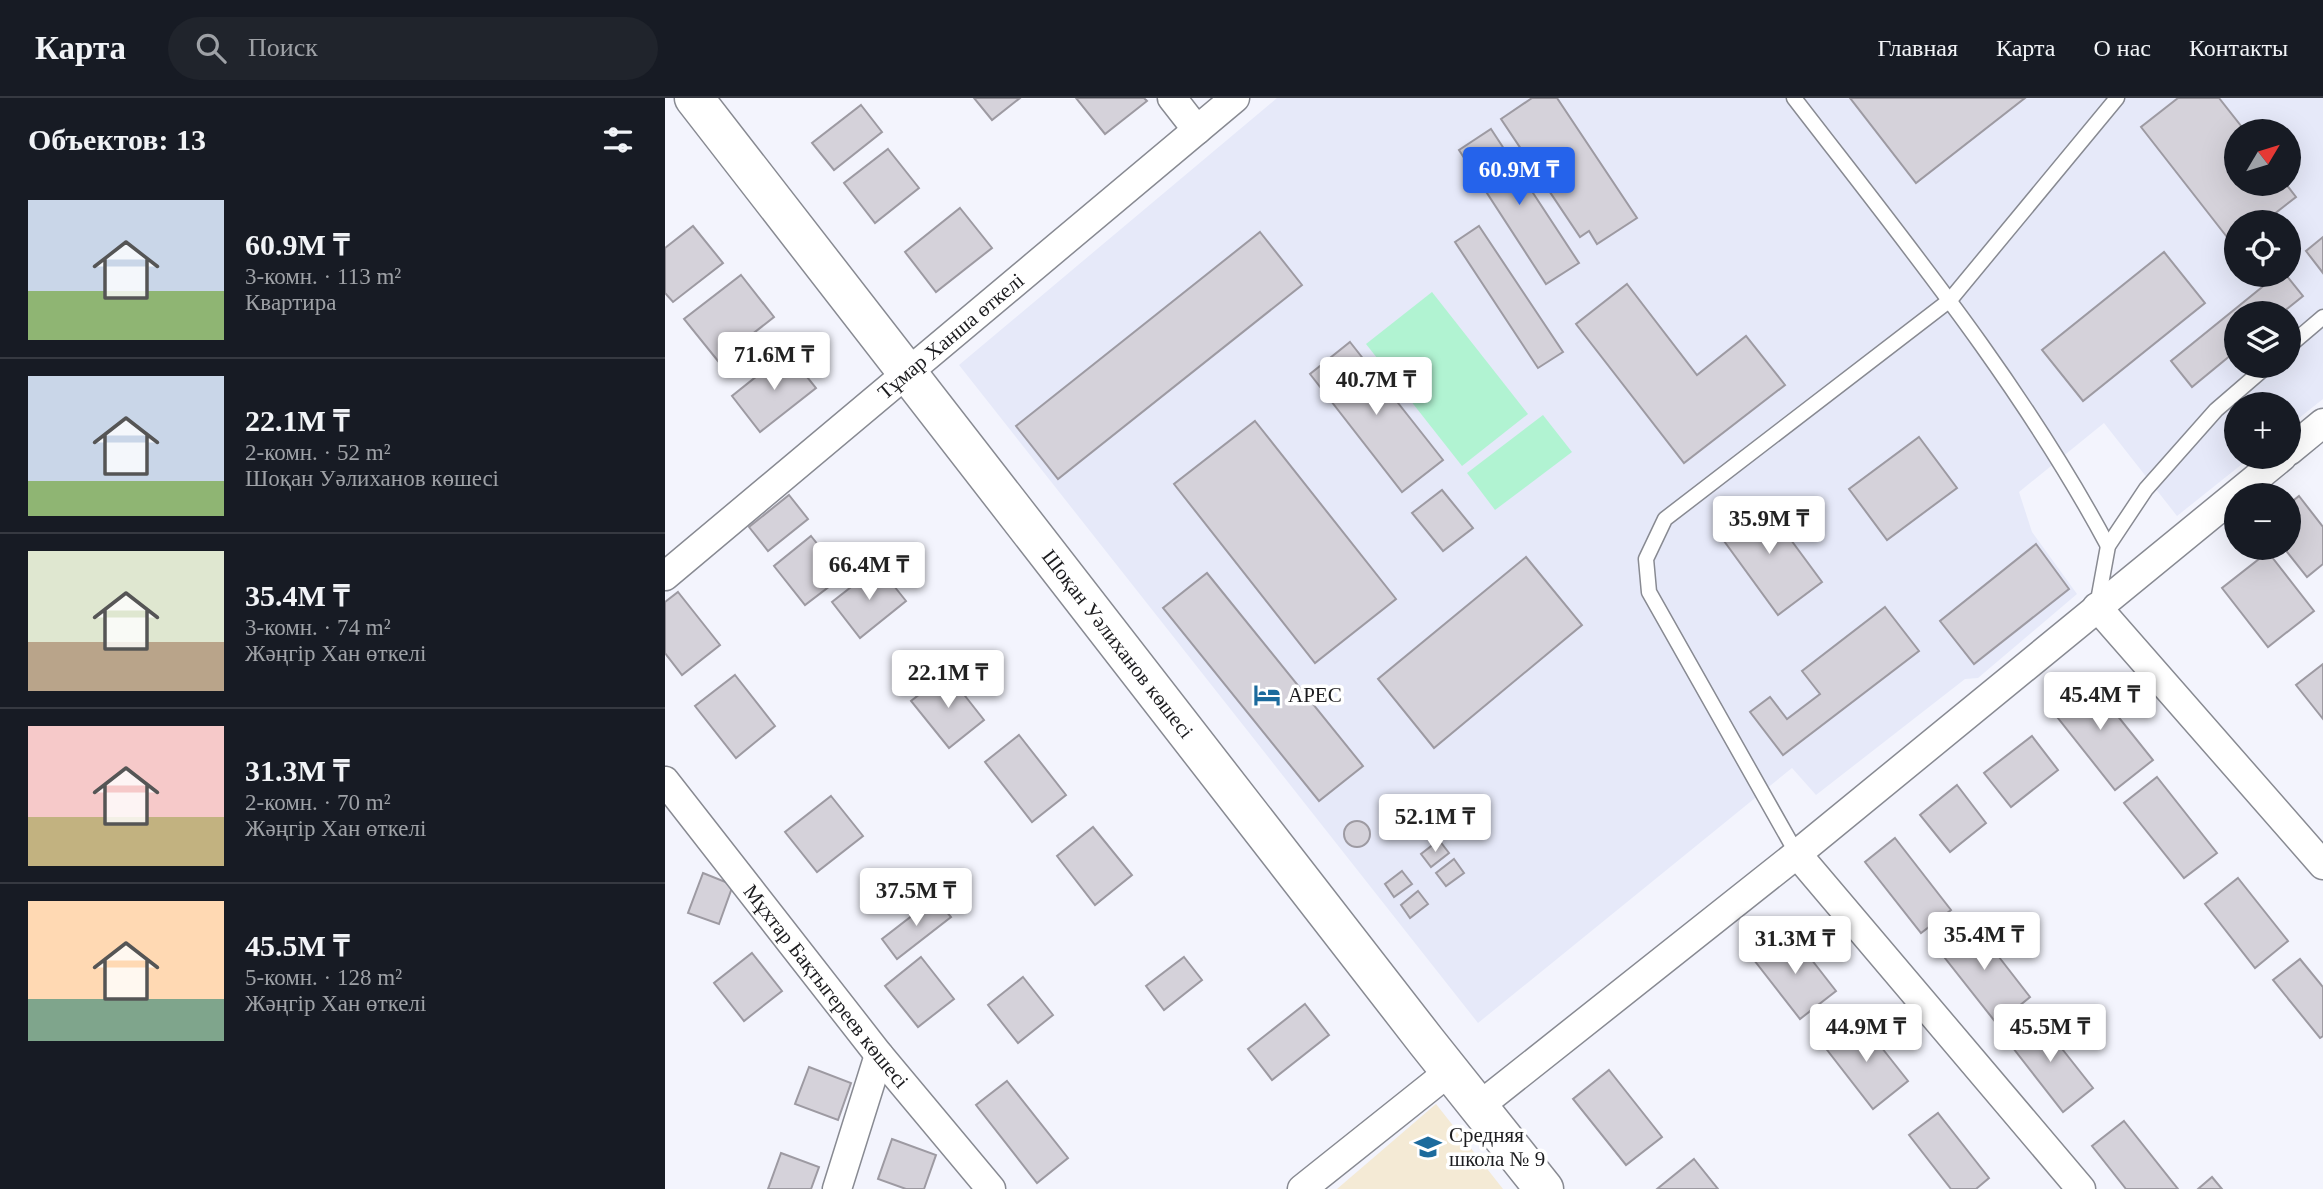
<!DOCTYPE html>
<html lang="ru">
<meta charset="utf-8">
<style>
:root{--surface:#171b24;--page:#20242c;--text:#f1f3f6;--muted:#9ea1a6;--line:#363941;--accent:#2563eb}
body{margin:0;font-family:"Times New Roman",serif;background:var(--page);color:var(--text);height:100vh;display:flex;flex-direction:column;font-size:26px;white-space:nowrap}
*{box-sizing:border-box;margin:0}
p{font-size:23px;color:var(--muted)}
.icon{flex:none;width:38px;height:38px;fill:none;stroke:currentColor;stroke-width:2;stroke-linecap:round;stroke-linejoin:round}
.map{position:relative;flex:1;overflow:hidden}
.drawer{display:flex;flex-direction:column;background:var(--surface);width:665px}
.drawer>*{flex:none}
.needle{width:46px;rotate:52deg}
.fabs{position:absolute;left:1559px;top:21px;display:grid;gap:14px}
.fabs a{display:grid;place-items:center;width:77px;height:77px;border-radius:50%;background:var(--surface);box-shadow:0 7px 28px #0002;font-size:35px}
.price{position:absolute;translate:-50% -60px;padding:0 16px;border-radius:7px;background:#fff;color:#222;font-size:23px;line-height:46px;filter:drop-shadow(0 2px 4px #0008)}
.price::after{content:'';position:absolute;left:50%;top:42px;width:21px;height:16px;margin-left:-10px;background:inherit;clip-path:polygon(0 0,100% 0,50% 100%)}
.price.selected{background:var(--accent);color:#fff}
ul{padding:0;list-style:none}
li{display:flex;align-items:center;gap:21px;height:175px;padding:0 28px}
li+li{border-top:2px solid var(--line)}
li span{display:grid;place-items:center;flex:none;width:196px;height:140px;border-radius:0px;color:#555}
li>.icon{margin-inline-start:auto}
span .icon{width:84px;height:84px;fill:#fffc;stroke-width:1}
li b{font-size:30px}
h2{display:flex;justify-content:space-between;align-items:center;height:84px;padding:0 28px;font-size:30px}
header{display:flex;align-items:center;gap:42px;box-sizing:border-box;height:98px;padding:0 35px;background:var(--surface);border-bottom:2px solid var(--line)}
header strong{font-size:33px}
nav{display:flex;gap:38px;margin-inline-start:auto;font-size:24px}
.search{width:490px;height:63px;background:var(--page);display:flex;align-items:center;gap:18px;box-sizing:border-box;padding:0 24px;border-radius:38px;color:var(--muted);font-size:26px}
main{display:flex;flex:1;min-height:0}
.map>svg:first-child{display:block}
.built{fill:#e6e9f9;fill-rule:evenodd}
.education{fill:#f4ead5}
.green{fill:#b1f3d2}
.building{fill:#d5d2da;stroke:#9d9aa2;stroke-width:2}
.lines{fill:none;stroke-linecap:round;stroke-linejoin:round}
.service-casing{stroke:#888a92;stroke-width:17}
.minor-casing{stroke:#888a92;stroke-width:31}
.secondary-casing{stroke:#888a92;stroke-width:41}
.service{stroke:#fff;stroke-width:14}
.minor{stroke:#fff;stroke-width:28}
.secondary{stroke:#fff;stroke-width:38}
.labels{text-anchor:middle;stroke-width:7;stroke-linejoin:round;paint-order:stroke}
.street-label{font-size:21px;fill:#1c1c1f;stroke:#fff}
.poi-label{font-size:21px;fill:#1c1c1f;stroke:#fff;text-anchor:start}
</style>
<header>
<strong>Карта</strong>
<div class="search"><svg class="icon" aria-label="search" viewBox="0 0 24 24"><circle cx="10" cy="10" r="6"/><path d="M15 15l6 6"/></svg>Поиск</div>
<nav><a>Главная</a><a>Карта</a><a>О нас</a><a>Контакты</a></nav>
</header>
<main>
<section class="drawer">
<h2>Объектов: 13<svg class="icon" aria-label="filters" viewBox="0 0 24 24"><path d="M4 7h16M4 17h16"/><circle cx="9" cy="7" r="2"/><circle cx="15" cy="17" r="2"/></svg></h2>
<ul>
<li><span style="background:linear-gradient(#c9d6e8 65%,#8fb573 0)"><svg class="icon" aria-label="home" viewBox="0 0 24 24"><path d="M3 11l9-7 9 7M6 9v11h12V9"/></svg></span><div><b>60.9M ₸</b><p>3-комн. · 113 m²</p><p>Квартира</p></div></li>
<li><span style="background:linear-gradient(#c9d6e8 75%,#8fb573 0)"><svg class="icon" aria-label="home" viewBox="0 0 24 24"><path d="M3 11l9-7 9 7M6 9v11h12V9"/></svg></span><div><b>22.1M ₸</b><p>2-комн. · 52 m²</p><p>Шоқан Уәлиханов көшесі</p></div></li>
<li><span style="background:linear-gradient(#dfe7d0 65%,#b9a48a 0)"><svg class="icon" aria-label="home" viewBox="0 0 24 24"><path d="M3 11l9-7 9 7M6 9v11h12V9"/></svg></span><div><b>35.4M ₸</b><p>3-комн. · 74 m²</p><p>Жәңгір Хан өткелі</p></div></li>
<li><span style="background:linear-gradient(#f6c9c9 65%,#c2b280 0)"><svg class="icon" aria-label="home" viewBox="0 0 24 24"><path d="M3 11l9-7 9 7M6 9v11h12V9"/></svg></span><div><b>31.3M ₸</b><p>2-комн. · 70 m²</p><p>Жәңгір Хан өткелі</p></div></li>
<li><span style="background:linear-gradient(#ffd9b3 70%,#7fa58c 0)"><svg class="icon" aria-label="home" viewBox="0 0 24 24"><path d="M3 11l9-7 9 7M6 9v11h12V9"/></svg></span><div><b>45.5M ₸</b><p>5-комн. · 128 m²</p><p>Жәңгір Хан өткелі</p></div></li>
</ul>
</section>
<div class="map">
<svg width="1658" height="1091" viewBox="0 0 1658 1091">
<rect width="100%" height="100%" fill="#f3f4fd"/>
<!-- built -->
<path class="built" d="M612,0H1658V301L1624,328V306H1572V359H1586L1512,418L1439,325L1354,394L1367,434L1412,496L1313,580L1300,581L1151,697L1127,670L813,925L294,267ZM1572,33H1624V86H1572ZM1572,124H1624V177H1572ZM1572,215H1624V268H1572Z"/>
<!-- education -->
<path class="education" d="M771,1006L838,1091H672Z"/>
<!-- green -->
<g class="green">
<path d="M767,194L863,316L797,368L701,246Z"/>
<path d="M878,317L907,354L830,412L802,375Z"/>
</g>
<!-- building -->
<g class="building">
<path d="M309,0H355L327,22Z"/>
<path d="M411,0H479L482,3L440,36Z"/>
<path d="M867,0H892L972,120L932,146L924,133L915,139L836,21Z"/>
<path d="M1185,0H1360L1251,85Z"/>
<path d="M1513,0H1554L1580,33H1572V86H1621L1631,99L1599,124H1572V146L1569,148L1476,29Z"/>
<path d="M196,7L217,34L169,72L147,45Z"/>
<path d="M826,31L914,165L881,186L794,52Z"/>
<path d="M223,51L254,90L210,125L179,85Z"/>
<path d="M295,110L327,150L271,194L240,154Z"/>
<path d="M28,128L58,165L8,204L0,195V150Z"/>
<path d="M814,128L898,254L873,270L790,144Z"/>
<path d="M595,134L637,187L393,381L351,328Z"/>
<path d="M1658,139V175L1641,153Z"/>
<path d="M1499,154L1540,205L1418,303L1377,252Z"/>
<path d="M76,177L109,219L53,263L19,221Z"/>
<path d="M1612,177H1621L1638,198L1617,215H1572V252L1527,289L1506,263Z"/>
<path d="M962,186L1032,277L1081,238L1120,287L1019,365L911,226Z"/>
<path d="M685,244L778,362L737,394L645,276Z"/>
<path d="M122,254L151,290L95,334L67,298Z"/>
<path d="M590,323L731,501L650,565L509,386Z"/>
<path d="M1254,339L1292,390L1222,442L1184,391Z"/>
<path d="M777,392L808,430L778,453L747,415Z"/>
<path d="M124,397L143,421L103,453L84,429Z"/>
<path d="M1634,398L1658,429V466L1642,479L1619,450H1624V406Z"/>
<path d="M1095,400L1157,484L1113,517L1051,432Z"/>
<path d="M146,438L178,478L140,507L109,468Z"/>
<path d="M1371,446L1404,491L1309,566L1275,523Z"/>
<path d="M1603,454L1649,513L1603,549L1557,490Z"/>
<path d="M861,459L917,527L769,650L713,581Z"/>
<path d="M213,468L241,503L195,540L167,504Z"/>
<path d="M542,475L698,668L654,703L498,510Z"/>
<path d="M13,494L55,547L17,577L0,555V504Z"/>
<path d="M1220,509L1254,553L1118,657L1085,614L1105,599L1122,621L1155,596L1137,573Z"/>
<path d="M1658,566V621L1631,587Z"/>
<path d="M282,575L319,622L284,650L246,603Z"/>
<path d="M1419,576L1488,662L1450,692L1381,605Z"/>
<path d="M70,577L110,628L71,660L30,608Z"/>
<path d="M354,637L401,697L367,724L320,664Z"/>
<path d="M1367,638L1393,672L1346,709L1319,675Z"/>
<path d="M1492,679L1552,755L1519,780L1459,705Z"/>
<path d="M1292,687L1321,725L1285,754L1255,717Z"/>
<path d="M166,698L198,738L152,774L120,734Z"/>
<circle cx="692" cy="736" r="13"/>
<path d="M428,729L467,777L430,807L392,758Z"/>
<path d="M1230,740L1286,812L1256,835L1200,764Z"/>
<path d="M774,742L784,755L766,769L756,756Z"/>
<path d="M789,761L799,775L781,788L771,775Z"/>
<path d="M737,773L747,786L729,799L720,786Z"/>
<path d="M38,775L68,787L54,826L23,815Z"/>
<path d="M1573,780L1623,843L1590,870L1540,806Z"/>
<path d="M753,793L763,806L745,820L736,807Z"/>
<path d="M270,800L286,819L232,861L217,841Z"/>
<path d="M1306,823L1365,899L1332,926L1272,850Z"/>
<path d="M1125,834L1171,893L1135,921L1089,862Z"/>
<path d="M87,855L117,893L79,923L49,885Z"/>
<path d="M256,859L289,901L253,929L220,888Z"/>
<path d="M519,859L537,882L499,912L481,888Z"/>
<path d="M1635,861L1658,889V938L1655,940L1608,882Z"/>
<path d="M358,879L388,917L353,945L323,907Z"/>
<path d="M640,906L664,937L607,982L583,951Z"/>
<path d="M1371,918L1428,990L1398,1014L1341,941Z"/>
<path d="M1194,921L1243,983L1208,1011L1159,948Z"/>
<path d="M144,969L186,985L173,1022L130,1006Z"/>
<path d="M944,972L997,1039L961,1067L908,1001Z"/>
<path d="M342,983L403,1060L372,1085L311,1007Z"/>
<path d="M1273,1015L1324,1080L1311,1091H1286L1244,1037Z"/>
<path d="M1459,1023L1513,1091H1461L1427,1048Z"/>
<path d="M227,1041L271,1057L259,1091H241L213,1081Z"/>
<path d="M116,1055L154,1069L146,1091H103Z"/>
<path d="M1029,1061L1053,1091H992Z"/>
<path d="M1547,1079L1557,1091H1533Z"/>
</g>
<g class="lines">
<defs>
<g id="service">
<path d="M1129,0C1240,144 1357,287 1443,448"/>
<path d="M1624,248L1658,219"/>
<path d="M1432,508L1443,448L1481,391L1551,312L1602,268"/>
<path d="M1132,756L984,494L981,461L1000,421L1285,202L1452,0"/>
</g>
<g id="minor">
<path d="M507,0L532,32"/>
<path d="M1624,353L1658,325"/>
<path id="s1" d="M0,478L570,0"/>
<path d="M1432,509L1658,767"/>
<path id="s2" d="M0,683L214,957L326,1091"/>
<path d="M1132,756L1416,1091"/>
<path d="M813,1009L1132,756L1617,359"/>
<path d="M172,1091L214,957"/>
<path d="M637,1091L785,973"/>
</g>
<g id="secondary">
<path id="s3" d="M29,0L761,943L879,1091"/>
</g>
</defs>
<!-- service casing -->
<use href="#service" class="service-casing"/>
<!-- minor casing -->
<use href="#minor" class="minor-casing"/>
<!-- secondary casing -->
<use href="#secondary" class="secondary-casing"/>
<!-- service -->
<use href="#service" class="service"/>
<!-- minor -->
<use href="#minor" class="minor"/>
<!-- secondary -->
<use href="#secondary" class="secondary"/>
</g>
<!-- icons -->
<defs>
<symbol id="hotel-bare" viewBox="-9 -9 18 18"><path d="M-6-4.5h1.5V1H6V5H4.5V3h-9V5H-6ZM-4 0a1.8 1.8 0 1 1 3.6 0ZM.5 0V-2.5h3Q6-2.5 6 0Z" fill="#1c6b9d" stroke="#fff" stroke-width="2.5" paint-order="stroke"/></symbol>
<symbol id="school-bare" viewBox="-9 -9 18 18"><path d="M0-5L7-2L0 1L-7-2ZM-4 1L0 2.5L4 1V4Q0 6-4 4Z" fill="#1c6b9d" stroke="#fff" stroke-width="2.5" paint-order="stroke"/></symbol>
</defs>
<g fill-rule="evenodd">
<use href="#hotel-bare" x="583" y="578" width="38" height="38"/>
<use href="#school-bare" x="744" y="1030" width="38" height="38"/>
</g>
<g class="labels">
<!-- street labels -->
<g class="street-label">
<text dy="7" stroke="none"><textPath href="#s1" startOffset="373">Тұмар Ханша өткелі</textPath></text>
<text dy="7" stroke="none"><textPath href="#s3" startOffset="691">Шоқан Уәлиханов көшесі</textPath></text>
<text dy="7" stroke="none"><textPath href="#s2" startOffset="261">Мұхтар Бақтыгереев көшесі</textPath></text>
</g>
<!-- poi labels -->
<g class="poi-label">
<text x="623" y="604">APEC</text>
<text x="784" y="1044">Средняя<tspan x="784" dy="24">школа № 9</tspan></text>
</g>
</g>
</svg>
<div class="fabs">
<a><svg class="needle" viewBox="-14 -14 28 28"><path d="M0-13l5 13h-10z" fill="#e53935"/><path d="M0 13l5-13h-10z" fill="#9ea1a6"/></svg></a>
<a><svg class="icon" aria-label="locate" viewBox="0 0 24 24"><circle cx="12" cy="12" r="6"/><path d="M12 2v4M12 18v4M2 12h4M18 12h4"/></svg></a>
<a><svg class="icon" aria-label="layers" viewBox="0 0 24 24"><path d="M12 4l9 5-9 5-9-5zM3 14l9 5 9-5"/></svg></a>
<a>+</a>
<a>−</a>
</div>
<b class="price selected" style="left:854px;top:109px">60.9M ₸</b>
<b class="price" style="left:109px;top:294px">71.6M ₸</b>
<b class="price" style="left:711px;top:319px">40.7M ₸</b>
<b class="price" style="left:1104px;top:458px">35.9M ₸</b>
<b class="price" style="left:204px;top:504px">66.4M ₸</b>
<b class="price" style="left:283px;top:612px">22.1M ₸</b>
<b class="price" style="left:1435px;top:634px">45.4M ₸</b>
<b class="price" style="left:770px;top:756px">52.1M ₸</b>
<b class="price" style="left:251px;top:830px">37.5M ₸</b>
<b class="price" style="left:1319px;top:874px">35.4M ₸</b>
<b class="price" style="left:1130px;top:878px">31.3M ₸</b>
<b class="price" style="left:1201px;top:966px">44.9M ₸</b>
<b class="price" style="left:1385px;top:966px">45.5M ₸</b>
</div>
</main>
